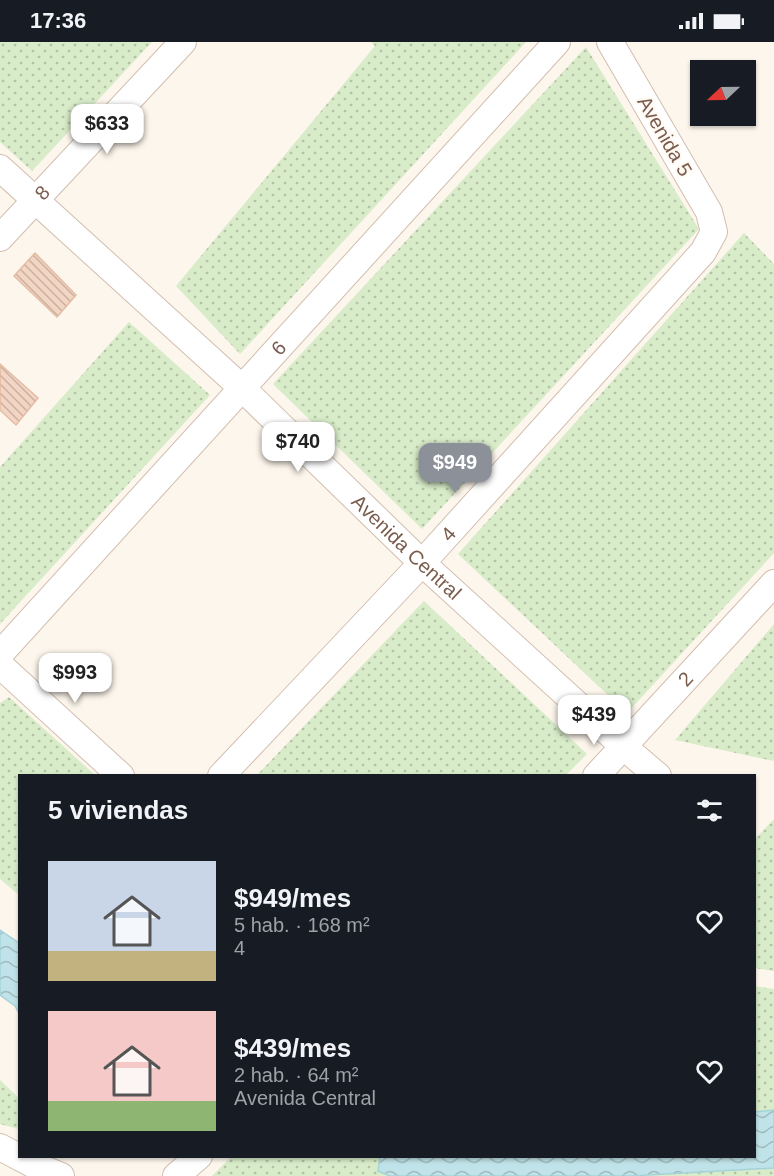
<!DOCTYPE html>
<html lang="es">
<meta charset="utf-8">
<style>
:root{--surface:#171b24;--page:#242831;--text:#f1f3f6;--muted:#9ea1a6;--accent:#8c9099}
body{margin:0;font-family:Arial,sans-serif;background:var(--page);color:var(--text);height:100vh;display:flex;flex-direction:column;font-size:22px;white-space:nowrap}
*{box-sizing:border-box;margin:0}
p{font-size:20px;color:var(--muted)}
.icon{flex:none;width:33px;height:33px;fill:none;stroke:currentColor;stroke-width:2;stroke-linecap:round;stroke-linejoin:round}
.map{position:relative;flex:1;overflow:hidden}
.panel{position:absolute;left:18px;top:732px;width:738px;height:384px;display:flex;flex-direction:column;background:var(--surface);border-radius:0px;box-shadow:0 2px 4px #0004}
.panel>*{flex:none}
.needle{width:39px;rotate:248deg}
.buttons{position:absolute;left:690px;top:18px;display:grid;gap:12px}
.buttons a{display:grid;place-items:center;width:66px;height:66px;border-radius:0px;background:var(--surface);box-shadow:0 2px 4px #0004;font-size:30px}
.price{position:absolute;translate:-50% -51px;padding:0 14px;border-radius:12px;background:#fff;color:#222;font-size:20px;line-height:39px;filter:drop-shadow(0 2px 3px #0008)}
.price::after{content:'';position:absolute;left:50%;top:36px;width:18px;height:14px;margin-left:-9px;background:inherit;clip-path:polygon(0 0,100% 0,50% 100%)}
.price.active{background:var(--accent);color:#fff}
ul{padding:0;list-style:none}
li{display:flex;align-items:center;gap:18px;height:150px;padding:0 30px}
li span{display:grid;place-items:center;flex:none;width:168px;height:120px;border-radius:0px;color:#555}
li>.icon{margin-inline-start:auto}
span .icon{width:72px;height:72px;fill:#fffc;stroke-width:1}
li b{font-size:26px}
h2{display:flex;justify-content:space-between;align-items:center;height:72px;padding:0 30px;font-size:26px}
.status{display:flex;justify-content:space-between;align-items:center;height:42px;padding:0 30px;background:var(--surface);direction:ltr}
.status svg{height:16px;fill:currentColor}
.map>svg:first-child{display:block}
.grass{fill:url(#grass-dots)}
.water{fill:url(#water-waves);stroke:#a5d3da;stroke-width:1.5}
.building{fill:url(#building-back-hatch);stroke:#e6bba3;stroke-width:1.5}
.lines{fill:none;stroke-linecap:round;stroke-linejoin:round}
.minor-casing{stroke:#d1beb0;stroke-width:28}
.minor{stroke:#fff;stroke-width:26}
.labels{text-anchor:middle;stroke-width:4.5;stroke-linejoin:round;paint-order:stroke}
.street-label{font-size:20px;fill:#7a5c4d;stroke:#fffaf3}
</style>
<div class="status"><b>17:36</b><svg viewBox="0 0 49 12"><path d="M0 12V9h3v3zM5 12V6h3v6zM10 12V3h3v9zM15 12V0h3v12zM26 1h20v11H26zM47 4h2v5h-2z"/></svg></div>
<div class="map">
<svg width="774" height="1134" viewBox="0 0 774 1134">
<defs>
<pattern id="grass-dots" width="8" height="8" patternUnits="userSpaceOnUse" patternTransform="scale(1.5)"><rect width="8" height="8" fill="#d8ecc9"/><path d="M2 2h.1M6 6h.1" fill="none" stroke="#b4c2a5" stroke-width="1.8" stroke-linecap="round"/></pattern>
<pattern id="water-waves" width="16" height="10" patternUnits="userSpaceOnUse" patternTransform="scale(1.5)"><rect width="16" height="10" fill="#bfe3e8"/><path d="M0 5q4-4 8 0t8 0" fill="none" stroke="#a0bbbe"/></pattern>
<pattern id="building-back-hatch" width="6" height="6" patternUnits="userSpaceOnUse" patternTransform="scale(1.5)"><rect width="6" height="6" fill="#f3d5c3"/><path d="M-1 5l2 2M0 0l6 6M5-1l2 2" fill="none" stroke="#cab0a1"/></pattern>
</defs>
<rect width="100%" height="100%" fill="#fdf6ec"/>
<!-- grass -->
<g class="grass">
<path d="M0,0H152L32,129L0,100Z"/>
<path d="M371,0H526L240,312L176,244L375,4Z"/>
<path d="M586,5L699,187L422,487L273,342Z"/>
<path d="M744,191L774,222V511L627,671L458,512Z"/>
<path d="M129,280L210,353L0,582V425Z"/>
<path d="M424,559L587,712L566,733H257Z"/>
<path d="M774,582V719L675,698Z"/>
<path d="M9,655L95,733L20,734L19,853L0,837V661Z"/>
<path d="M774,777V929L755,926L754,798Z"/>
<path d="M754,944L774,947V1068L755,1070Z"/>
<path d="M0,1038L19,1056V1087L0,1082Z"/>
<path d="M232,1114L380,1115L378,1129L390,1134H212Z"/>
<path d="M774,1126V1134H630Z"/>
</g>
<!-- water -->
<g class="water">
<path d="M0,888L19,901V971L15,964L0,953Z"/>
<path d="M774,1068V1126L630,1134H390L378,1129L380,1114H754L755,1070Z"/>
</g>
<!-- building -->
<g class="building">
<path d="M35,211L76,253L57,275L14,234Z"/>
<path d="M0,322L38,356L16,383L0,368Z"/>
</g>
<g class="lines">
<defs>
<g id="minor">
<path id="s1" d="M0,126L242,346L422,521L624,705L658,734"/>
<path id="s2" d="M0,196L183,0"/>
<path id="s3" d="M0,612L557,0"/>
<path d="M0,623L121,734"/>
<path id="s4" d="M221,734L422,521L703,210L714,190L709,170L610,0"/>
<path id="s5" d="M596,734L774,541"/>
<path d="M0,1105L34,1123L61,1134"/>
<path d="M176,1134L199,1114"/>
</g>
</defs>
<!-- minor casing -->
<use href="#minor" class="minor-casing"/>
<!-- minor -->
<use href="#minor" class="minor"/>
</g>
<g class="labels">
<!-- street labels -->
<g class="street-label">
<text transform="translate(665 94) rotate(60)" y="7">Avenida 5</text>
<text dy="7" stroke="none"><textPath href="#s2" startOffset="62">8</textPath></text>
<text dy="7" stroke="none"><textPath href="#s3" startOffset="414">6</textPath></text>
<text dy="7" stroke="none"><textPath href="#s4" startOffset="332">4</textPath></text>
<text dy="7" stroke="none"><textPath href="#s1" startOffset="556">Avenida Central</textPath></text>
<text dy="7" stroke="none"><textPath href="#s5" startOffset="132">2</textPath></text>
</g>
</g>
</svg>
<div class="buttons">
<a><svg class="needle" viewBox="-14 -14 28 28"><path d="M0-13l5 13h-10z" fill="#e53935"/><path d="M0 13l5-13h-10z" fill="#9ea1a6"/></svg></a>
</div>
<b class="price" style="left:107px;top:113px">$633</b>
<b class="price" style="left:298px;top:431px">$740</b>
<b class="price active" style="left:455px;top:452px">$949</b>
<b class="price" style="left:75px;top:662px">$993</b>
<b class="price" style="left:594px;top:704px">$439</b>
<section class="panel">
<h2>5 viviendas<svg class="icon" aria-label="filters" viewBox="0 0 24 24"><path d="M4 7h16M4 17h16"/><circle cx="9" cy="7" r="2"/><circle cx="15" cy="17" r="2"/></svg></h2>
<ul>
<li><span style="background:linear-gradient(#c9d6e8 75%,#c2b280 0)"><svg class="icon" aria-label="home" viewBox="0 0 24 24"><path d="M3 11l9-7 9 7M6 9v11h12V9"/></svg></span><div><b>$949/mes</b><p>5 hab. · 168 m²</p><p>4</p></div><svg class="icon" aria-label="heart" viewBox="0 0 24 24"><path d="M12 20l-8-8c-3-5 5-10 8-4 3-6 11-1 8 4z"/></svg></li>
<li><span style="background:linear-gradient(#f6c9c9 75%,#8fb573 0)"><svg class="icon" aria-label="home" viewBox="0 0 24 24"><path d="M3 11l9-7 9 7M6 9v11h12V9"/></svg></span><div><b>$439/mes</b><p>2 hab. · 64 m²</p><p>Avenida Central</p></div><svg class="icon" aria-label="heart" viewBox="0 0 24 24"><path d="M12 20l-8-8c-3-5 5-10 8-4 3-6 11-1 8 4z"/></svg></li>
</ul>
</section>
</div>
